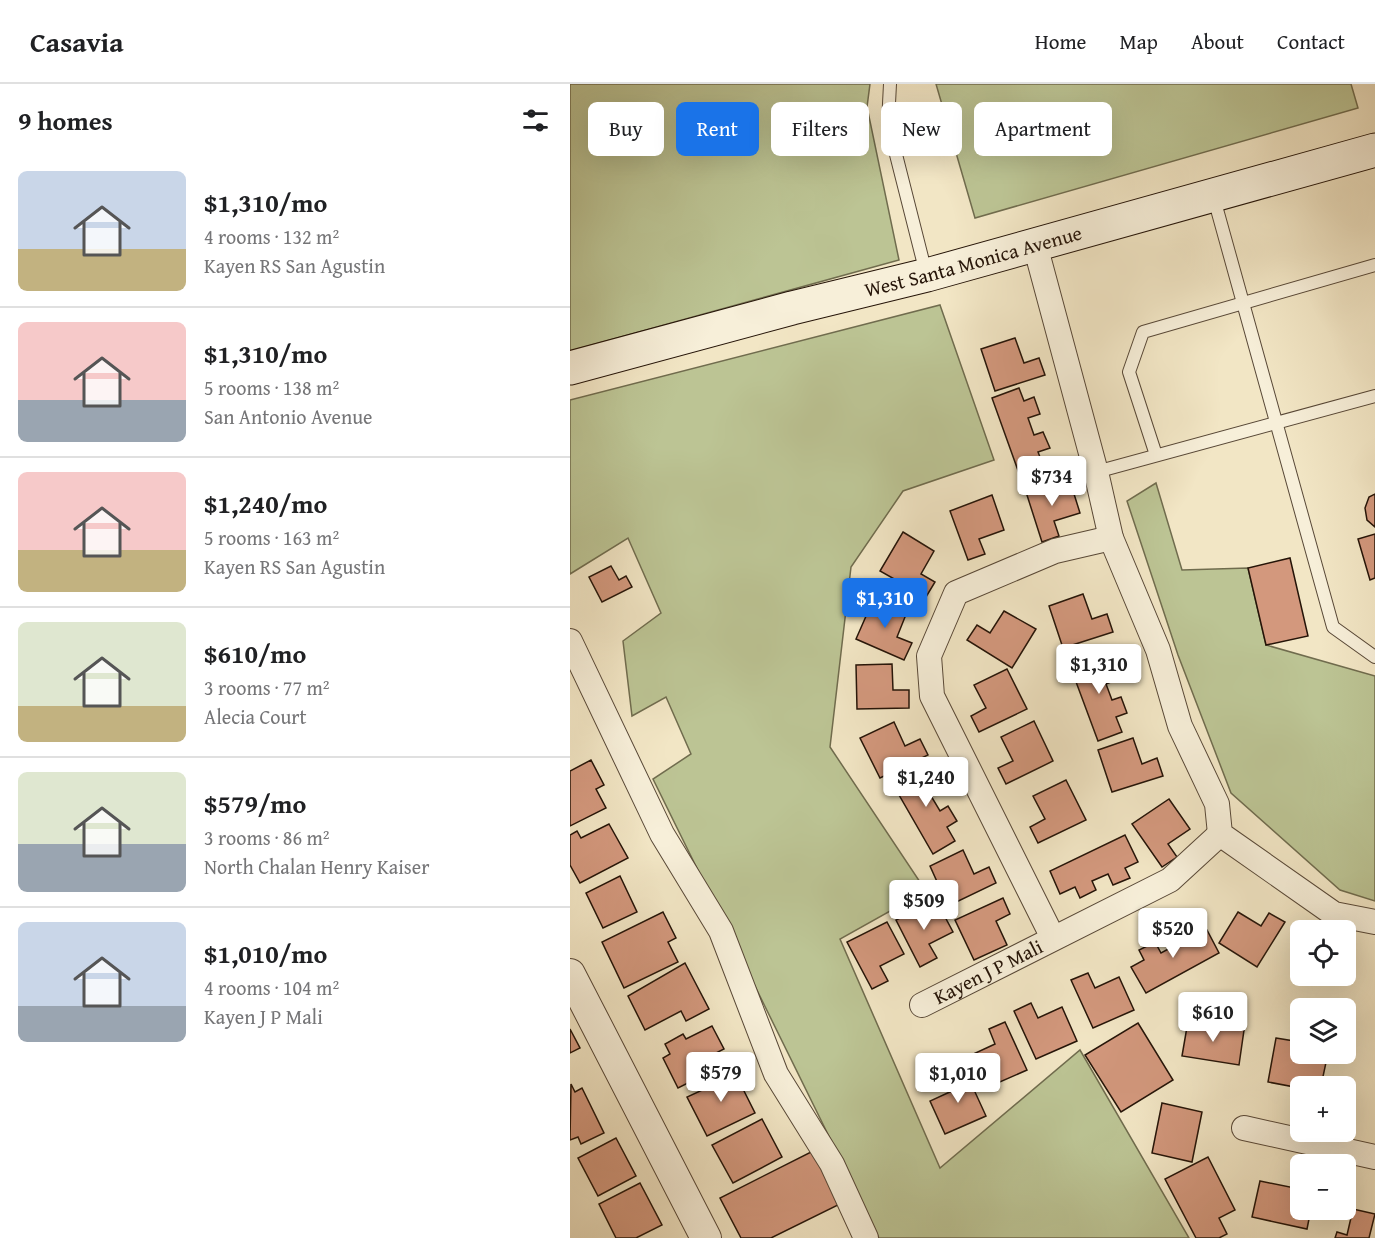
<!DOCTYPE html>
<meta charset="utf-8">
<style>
:root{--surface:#fff;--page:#f2f2f2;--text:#202124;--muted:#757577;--line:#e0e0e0;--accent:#1a73e8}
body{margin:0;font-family:"Gentium Book Plus",serif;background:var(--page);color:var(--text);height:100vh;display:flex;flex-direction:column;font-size:22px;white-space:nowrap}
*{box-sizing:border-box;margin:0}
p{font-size:20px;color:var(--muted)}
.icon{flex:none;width:33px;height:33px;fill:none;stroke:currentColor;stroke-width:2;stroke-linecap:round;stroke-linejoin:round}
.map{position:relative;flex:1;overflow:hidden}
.details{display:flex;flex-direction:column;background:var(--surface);width:570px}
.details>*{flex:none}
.hud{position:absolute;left:18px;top:18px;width:570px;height:54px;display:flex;gap:12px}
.controls{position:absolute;left:720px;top:836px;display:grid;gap:12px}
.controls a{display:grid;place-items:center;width:66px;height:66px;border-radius:9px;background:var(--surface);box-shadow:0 6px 24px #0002;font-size:30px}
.price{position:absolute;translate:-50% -51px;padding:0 14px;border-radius:6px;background:#fff;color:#222;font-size:20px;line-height:39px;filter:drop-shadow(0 2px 3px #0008)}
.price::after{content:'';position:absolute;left:50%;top:36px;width:18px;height:14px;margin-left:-9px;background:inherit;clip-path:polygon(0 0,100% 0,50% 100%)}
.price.active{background:var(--accent);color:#fff}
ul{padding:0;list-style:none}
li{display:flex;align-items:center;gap:18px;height:150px;padding:0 18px}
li+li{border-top:2px solid var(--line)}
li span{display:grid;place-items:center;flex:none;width:168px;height:120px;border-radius:9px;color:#555}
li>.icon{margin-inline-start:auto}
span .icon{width:72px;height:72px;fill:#fffc;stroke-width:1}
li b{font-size:26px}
h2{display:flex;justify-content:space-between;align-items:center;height:72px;padding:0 18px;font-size:26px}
.pill{padding:0 21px;border-radius:9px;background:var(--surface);box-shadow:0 6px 24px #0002;font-size:21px;line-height:54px}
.pill.active{background:var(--accent);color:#fff}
header{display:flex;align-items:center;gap:36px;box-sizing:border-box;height:84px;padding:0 30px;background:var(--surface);border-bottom:2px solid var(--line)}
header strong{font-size:28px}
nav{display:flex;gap:33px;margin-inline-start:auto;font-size:21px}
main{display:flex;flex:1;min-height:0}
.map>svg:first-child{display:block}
.green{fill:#bcc494;stroke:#706c4e;stroke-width:1.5}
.building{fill:#d3987d;stroke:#251408;stroke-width:1.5}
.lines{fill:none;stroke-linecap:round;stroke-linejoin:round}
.service-casing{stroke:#584837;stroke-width:14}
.minor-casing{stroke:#584837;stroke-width:26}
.tertiary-casing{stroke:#584837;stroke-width:32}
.secondary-casing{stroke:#251408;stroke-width:35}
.service{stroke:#f7efd9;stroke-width:12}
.minor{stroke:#f7efd9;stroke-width:24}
.tertiary{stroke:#f7efd9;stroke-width:30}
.secondary{stroke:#f7efd9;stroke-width:33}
.labels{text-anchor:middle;stroke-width:4.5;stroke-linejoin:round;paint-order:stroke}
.street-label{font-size:20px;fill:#251408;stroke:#f7efd9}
</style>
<header>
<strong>Casavia</strong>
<nav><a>Home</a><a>Map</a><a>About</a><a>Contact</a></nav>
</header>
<main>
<section class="details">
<h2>9 homes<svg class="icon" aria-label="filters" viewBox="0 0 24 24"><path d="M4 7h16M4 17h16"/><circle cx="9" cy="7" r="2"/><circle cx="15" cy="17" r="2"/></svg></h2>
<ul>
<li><span style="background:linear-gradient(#c9d6e8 65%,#c2b280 0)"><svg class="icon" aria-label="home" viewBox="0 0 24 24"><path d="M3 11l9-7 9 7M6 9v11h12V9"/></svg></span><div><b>$1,310/mo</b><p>4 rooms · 132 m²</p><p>Kayen RS San Agustin</p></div></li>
<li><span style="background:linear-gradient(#f6c9c9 65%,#9aa5b1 0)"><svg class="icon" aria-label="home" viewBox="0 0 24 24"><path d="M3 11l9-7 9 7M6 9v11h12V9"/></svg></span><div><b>$1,310/mo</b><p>5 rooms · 138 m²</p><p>San Antonio Avenue</p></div></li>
<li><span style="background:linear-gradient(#f6c9c9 65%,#c2b280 0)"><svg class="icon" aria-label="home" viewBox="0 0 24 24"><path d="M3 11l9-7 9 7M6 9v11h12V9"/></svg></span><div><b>$1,240/mo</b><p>5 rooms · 163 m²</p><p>Kayen RS San Agustin</p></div></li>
<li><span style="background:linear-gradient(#dfe7d0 70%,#c2b280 0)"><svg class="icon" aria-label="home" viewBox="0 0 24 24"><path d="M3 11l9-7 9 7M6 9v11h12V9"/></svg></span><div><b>$610/mo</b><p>3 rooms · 77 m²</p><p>Alecia Court</p></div></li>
<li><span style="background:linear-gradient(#dfe7d0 60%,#9aa5b1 0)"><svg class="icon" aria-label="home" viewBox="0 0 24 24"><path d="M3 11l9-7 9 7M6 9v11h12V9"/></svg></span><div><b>$579/mo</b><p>3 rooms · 86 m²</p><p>North Chalan Henry Kaiser</p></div></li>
<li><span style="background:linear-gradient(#c9d6e8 70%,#9aa5b1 0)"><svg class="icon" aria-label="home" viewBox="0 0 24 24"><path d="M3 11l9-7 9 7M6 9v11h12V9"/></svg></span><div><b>$1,010/mo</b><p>4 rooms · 104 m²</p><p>Kayen J P Mali</p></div></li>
</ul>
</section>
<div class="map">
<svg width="805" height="1154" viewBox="0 0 805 1154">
<rect width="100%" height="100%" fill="#f2e6c5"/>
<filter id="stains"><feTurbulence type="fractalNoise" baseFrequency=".00333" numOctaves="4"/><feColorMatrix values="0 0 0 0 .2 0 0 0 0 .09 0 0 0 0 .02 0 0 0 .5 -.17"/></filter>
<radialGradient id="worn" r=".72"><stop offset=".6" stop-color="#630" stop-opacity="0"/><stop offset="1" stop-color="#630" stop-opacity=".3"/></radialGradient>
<!-- green -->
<g class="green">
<path d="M0,0H300L297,23L329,176L0,267Z"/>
<path d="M366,0H781L788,24L405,134Z"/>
<path d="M370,221L424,376L333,407L281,483L260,663L356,807L270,855L370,1084L510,966L619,1154H309L83,695L121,670L96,613L62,632L53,557L91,529L58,454L0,490V316Z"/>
<path d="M586,399L612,486L678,484L696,561L805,592V817L770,806L661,709L608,571L557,417Z"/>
</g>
<!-- building -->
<g class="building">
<path d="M445,254L454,279L469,274L475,291L425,307L411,265Z"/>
<path d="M449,304L454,317L464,313L470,330L458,334L464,351L473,348L480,364L468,368L474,383L450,392L422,314Z"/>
<path d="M499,394L510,429L484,437L489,452L472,458L456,408Z"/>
<path d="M805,410V443L797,436L795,424L799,413Z"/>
<path d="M422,411L434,446L409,455L415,470L398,476L380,427Z"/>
<path d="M333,448L364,467L351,490L365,498L356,513L310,487Z"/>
<path d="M805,450V494L800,496L788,455Z"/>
<path d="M720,474L738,552L696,561L678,484Z"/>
<path d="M41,482L49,496L56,492L62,503L32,518L19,493Z"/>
<path d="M513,510L522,535L537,530L543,548L493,564L479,522Z"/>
<path d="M304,514L337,528L327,553L342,559L334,576L286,555Z"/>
<path d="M434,527L466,545L442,584L397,556L407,541L420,549Z"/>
<path d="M527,569L531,582L542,578L548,595L536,600L542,616L551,613L557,629L546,633L552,648L528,657L499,579Z"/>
<path d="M322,580L323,606H339V624L287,625L286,581Z"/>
<path d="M437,585L457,625L409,648L401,632L416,624L404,601Z"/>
<path d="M464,637L483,677L436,700L428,684L443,677L431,653Z"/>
<path d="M324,638L335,662L350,655L358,671L310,694L290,654Z"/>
<path d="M563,654L572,680L587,674L593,692L542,708L528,666Z"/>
<path d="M21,676L34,701L26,705L36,724L0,742V687Z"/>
<path d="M347,683L354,695L364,690L373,705L361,712L370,727L378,722L387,737L377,743L385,757L363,770L321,697Z"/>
<path d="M496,696L516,736L468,759L460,743L475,735L463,712Z"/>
<path d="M599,715L620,745L598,760L607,773L592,783L562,740Z"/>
<path d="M39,740L58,774L10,799L0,781V751L7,747L11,754Z"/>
<path d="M555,751L568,778L555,784L560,794L543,801L538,790L522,797L526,806L510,814L505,803L490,810L480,787Z"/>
<path d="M393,766L404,790L419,783L426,799L378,822L360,782Z"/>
<path d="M50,792L67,828L33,844L16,809Z"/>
<path d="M433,814L440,830L426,837L437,861L404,876L385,836Z"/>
<path d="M366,816L383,848L359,860L367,874L350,883L326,836Z"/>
<path d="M93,828L106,854L98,858L108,878L54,904L32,858Z"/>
<path d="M668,828L691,842L699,829L715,838L687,883L649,859Z"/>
<path d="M317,838L334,870L310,882L318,897L302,905L277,858Z"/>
<path d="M617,844L623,854L637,846L649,869L576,909L561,883L574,876L569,866L585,858L591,869L606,861L602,852Z"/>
<path d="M115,879L139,925L116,937L111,927L75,946L58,912Z"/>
<path d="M518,889L525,904L549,893L564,926L523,944L501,896Z"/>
<path d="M461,919L468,934L492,923L507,957L466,975L444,927Z"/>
<path d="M618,937L674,946L669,981L612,972Z"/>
<path d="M435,938L457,986L416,1004L401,971L425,960L419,945Z"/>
<path d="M568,939L603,996L551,1028L515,971Z"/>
<path d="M142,942L154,965L138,973L144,986L108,1004L93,974L100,970L95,960L113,950L116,955Z"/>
<path d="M0,945L10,964L0,969Z"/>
<path d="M706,954L730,958V969H758L751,1002H730V1004L698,998Z"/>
<path d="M394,984L416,1032L375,1050L360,1017L384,1006L378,992Z"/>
<path d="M163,985L185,1029L137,1052L117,1013L139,1003L136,998Z"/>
<path d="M1,1000L5,1008L12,1004L34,1049L11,1060L8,1053L0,1056Z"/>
<path d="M592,1019L632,1028L622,1078L582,1069Z"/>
<path d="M192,1035L212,1073L163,1099L142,1061Z"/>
<path d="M46,1054L66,1092L28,1112L8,1074Z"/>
<path d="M243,1067L270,1120L201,1154H171L150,1114Z"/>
<path d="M638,1073L665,1126L649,1134L657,1150L649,1154H626L595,1095Z"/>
<path d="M690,1097L730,1105V1125H741L737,1145L682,1133Z"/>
<path d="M70,1099L92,1141L66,1154H46L29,1120Z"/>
<path d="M783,1125L805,1130L799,1154H765L767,1148L777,1151Z"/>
</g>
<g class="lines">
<defs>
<g id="service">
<path d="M320,0L318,39L356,189"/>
<path d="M643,111L763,543L805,573"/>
<path d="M586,371L559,288L573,248L805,181"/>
<path d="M526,388L805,312"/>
</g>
<g id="minor">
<path d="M465,161L526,388L541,454L588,566L610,642L647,720L650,750L764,830L805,838"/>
<path d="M0,557L92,750L151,847L206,990L262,1080L296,1154"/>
<path d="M483,854L362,612L359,572L386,509L485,467L541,454"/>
<path id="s1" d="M352,921L600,796L650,750"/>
<path d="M674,1044L805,1073"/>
</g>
<path id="tertiary" d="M0,890L136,1154"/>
<g id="secondary">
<path id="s2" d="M0,284L222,224L357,191L805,66"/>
</g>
</defs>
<!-- service casing -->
<use href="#service" class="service-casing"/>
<!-- minor casing -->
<use href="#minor" class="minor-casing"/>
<!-- tertiary casing -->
<use href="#tertiary" class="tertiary-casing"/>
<!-- secondary casing -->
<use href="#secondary" class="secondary-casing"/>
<!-- service -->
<use href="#service" class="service"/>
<!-- minor -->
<use href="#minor" class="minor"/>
<!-- tertiary -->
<use href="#tertiary" class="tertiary"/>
<!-- secondary -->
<use href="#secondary" class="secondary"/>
</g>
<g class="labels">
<!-- street labels -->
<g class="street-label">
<text dy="7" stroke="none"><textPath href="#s2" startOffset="417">West Santa Monica Avenue</textPath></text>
<text dy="7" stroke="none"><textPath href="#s1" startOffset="74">Kayen J P Mali</textPath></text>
</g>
</g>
<rect width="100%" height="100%" filter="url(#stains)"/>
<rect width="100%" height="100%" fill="url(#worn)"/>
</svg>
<div class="controls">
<a><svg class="icon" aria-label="locate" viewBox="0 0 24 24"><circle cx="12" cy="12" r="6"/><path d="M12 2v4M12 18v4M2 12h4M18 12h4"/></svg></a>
<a><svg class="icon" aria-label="layers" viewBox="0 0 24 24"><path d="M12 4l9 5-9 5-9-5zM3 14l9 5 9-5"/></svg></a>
<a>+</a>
<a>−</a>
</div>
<b class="price" style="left:482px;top:423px">$734</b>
<b class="price active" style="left:315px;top:545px">$1,310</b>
<b class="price" style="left:529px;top:611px">$1,310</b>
<b class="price" style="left:356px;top:724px">$1,240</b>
<b class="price" style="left:354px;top:847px">$509</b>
<b class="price" style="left:603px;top:875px">$520</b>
<b class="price" style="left:643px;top:959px">$610</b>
<b class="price" style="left:151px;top:1019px">$579</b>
<b class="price" style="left:388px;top:1020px">$1,010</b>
<div class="hud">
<a class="pill">Buy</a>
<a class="pill active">Rent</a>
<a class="pill">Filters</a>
<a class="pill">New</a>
<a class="pill">Apartment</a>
</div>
</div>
</main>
